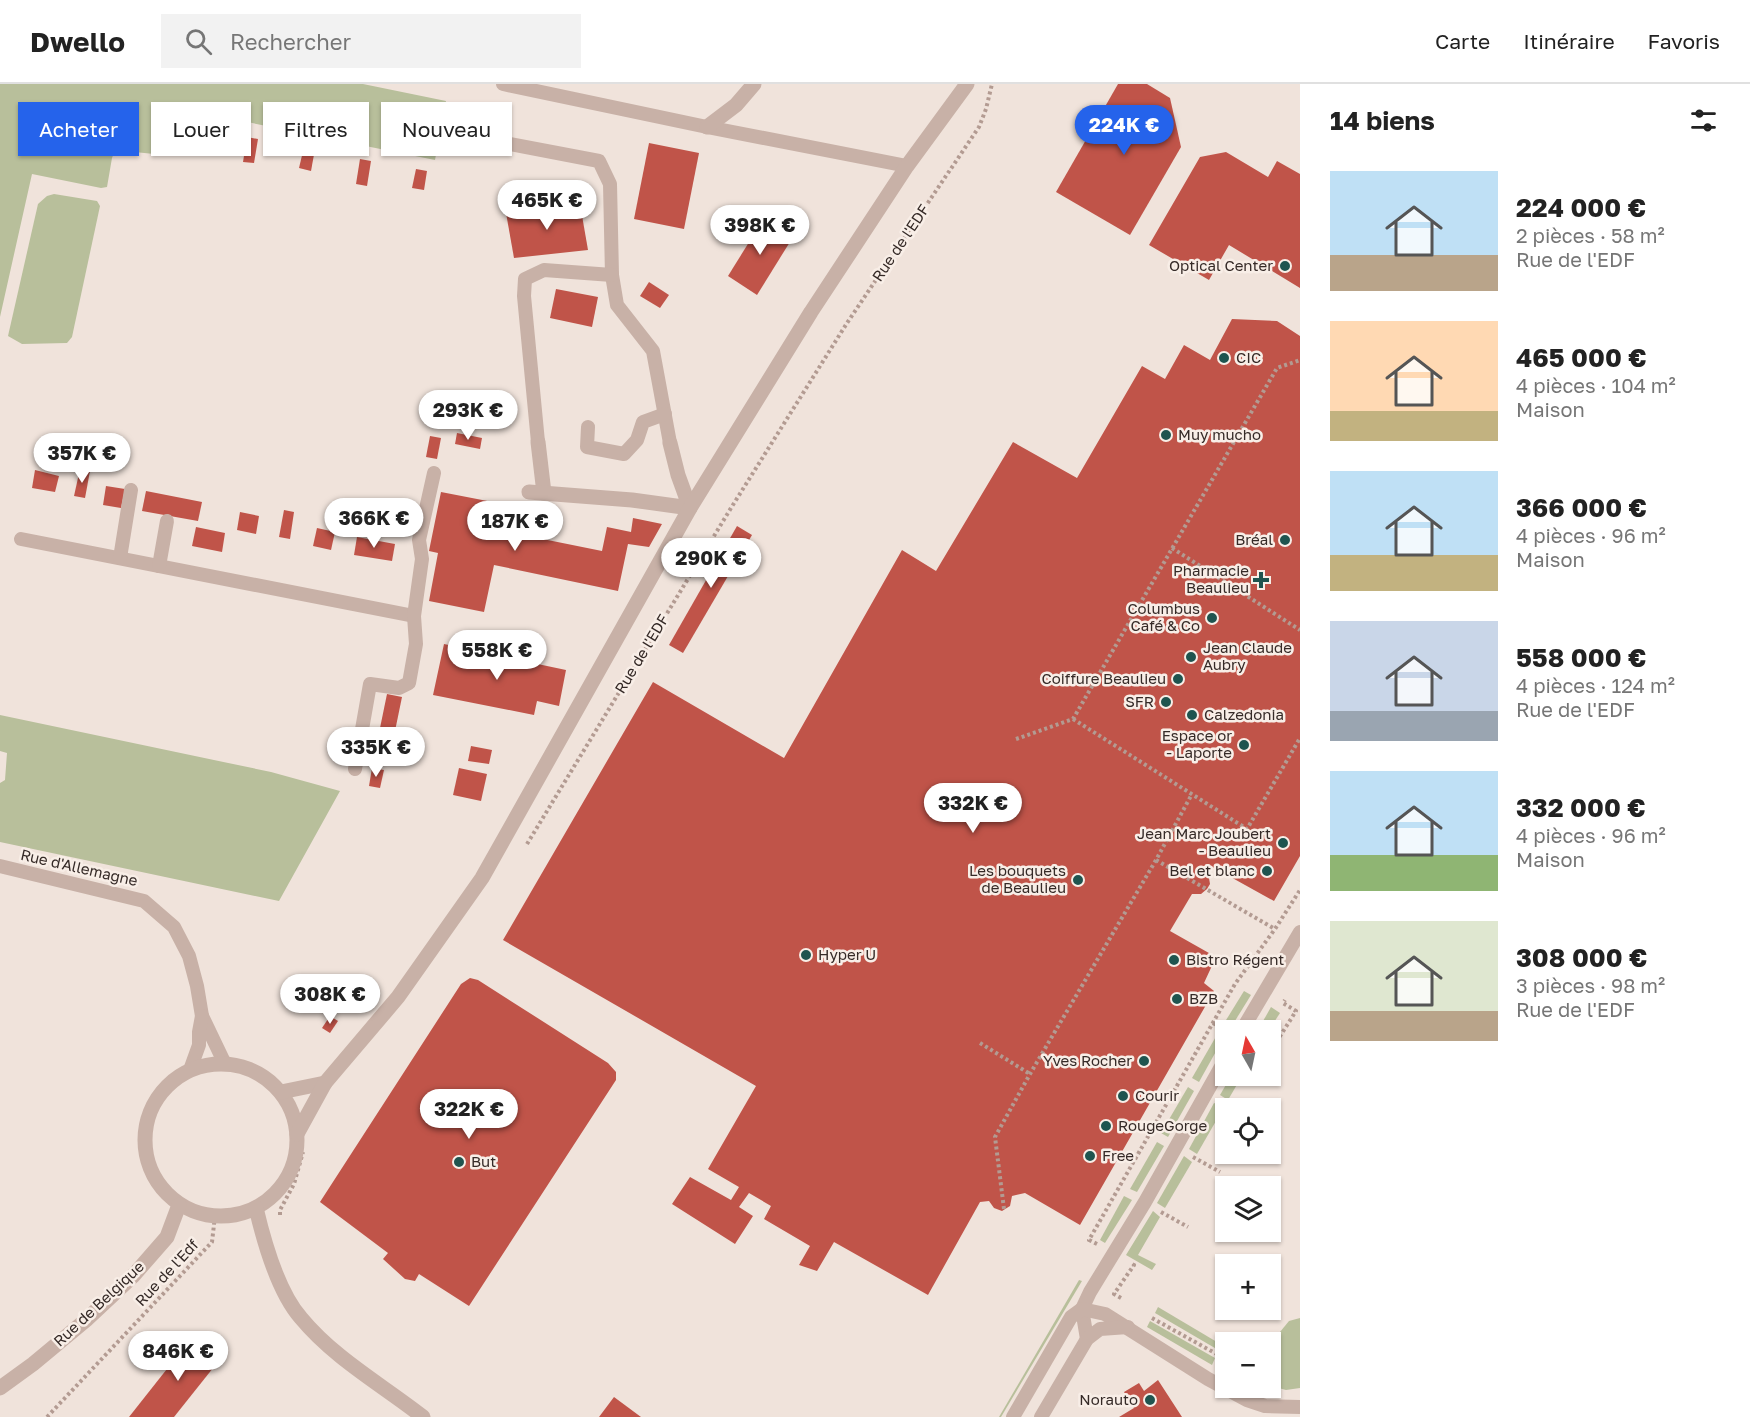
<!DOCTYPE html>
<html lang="fr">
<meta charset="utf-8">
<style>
:root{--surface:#fff;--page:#f2f2f2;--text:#222;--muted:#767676;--line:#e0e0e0;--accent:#2563eb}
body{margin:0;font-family:"Golos Text",sans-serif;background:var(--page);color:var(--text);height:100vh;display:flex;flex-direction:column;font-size:22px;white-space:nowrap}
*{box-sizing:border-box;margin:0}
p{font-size:20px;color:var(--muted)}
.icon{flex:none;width:33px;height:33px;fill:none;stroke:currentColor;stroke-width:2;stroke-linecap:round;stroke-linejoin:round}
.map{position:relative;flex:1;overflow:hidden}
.sheet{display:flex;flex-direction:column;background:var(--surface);width:450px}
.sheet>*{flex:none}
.banner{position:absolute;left:18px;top:18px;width:570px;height:54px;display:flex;gap:12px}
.needle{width:39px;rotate:351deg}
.buttons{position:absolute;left:1215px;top:936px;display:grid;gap:12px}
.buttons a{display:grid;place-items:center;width:66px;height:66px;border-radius:0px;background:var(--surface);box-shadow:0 2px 4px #0004;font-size:30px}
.price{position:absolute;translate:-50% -51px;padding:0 14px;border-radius:21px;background:#fff;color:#222;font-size:20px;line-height:39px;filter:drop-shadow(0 2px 3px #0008)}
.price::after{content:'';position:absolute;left:50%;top:36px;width:18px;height:14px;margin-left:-9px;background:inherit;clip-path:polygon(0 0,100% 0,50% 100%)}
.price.on{background:var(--accent);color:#fff}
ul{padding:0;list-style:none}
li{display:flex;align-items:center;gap:18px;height:150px;padding:0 30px}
li span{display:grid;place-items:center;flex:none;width:168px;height:120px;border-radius:0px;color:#555}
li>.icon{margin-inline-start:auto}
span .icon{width:72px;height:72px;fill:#fffc;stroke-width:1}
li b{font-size:26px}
h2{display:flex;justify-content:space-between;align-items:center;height:72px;padding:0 30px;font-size:26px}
.tag{padding:0 21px;border-radius:0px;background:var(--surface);box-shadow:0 2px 4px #0004;font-size:21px;line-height:54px}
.tag.on{background:var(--accent);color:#fff}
header{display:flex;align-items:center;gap:36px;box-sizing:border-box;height:84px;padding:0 30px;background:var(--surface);border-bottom:2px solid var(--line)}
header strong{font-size:28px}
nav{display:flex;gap:33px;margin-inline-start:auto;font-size:21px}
.search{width:420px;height:54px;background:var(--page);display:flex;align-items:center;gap:15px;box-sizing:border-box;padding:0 21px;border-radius:0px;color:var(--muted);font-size:22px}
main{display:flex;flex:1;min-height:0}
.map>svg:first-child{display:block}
.green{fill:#b8bf9b}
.building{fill:#c05449}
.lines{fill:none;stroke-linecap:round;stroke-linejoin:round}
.path{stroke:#b39b92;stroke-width:4;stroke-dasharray:3 3;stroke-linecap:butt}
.service{stroke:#c8b1a7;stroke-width:14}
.pedestrian{stroke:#c8b1a7;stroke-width:15}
.minor{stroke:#c8b1a7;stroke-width:15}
.tertiary{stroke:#c8b1a7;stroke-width:15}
.poi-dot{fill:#1f544f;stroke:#f8eee7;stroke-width:2}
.labels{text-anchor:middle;stroke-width:5;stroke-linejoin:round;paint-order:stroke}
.street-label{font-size:15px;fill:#352a27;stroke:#f8eee7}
.poi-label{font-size:15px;fill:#352a27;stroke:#f8eee7;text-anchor:end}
</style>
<header>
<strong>Dwello</strong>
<div class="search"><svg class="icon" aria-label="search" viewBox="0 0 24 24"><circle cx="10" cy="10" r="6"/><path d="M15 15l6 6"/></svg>Rechercher</div>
<nav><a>Carte</a><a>Itinéraire</a><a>Favoris</a></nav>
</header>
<main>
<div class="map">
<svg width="1300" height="1333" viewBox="0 0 1300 1333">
<rect width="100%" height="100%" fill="#f0e3db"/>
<!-- green -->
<g class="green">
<path d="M0,0H363L446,17L435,76L178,24L162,26L154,70L115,66L112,74L107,103L101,104L32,90L0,233Z"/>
<path d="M54,110L97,117L100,122L72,253L67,259L22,260L8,252L38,120L47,112Z"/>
<path d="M0,631L271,688L340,707L279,817L0,758V699L5,696L7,669L0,667Z"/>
<path d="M1244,907L1251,911L1230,945L1223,941Z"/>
<path d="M1271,923L1280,929L1269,946H1258Z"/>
<path d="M1218,949L1224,953L1199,998L1192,994Z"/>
<path d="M1231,992H1242L1228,1016L1220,1011Z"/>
<path d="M1188,1003L1194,1007L1168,1053L1161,1049Z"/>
<path d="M1214,1019L1224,1023L1197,1070L1189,1065Z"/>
<path d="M1157,1058L1164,1062L1137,1108L1130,1105Z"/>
<path d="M1184,1072L1192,1078L1165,1124L1157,1119Z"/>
<path d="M1124,1112L1132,1116L1105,1159L1100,1156Z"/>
<path d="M1153,1127L1160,1133L1138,1171L1156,1180L1152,1186L1126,1171Z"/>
<path d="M1079,1196L1082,1197L1001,1333H999Z"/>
<path d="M1158,1223L1222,1261L1220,1267L1155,1229Z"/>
<path d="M1300,1234V1304L1286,1306L1271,1302V1259L1289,1237Z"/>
<path d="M1150,1237L1215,1274L1212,1281L1147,1243Z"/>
</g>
<!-- building -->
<g class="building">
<path d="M1118,0H1147L1170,14L1181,63L1130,151L1056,108Z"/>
<path d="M193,41L204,44L199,67L188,64Z"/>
<path d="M247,53L258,55L254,79L243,78Z"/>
<path d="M649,59L699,69L684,145L634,135Z"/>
<path d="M304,63L315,65L311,87L299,84Z"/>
<path d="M1226,68L1268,93L1277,77L1300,90V204L1229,161L1209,196L1149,161L1200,73Z"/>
<path d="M360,75L371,77L367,102L356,100Z"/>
<path d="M416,85L427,87L424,106L412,104Z"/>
<path d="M580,120L588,166L514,174L506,129Z"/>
<path d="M764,134L793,153L757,211L728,192Z"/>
<path d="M649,198L669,211L660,224L640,212Z"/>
<path d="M556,205L598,213L592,243L550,234Z"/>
<path d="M1232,235L1277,237L1300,252V772L1274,817L1209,781L1206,787L1209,794L1210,800L1207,805L1201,810H1192L1189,815L1170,847L1216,873L1204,899L1214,907L1080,1141L1025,1109L1012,1112L1010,1122L1002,1127L994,1124L989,1117L980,1118L928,1211L834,1158L817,1187L799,1181L810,1162L764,1135L771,1122L749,1109L739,1123L753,1132L735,1160L672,1120L690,1093L731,1116L739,1103L708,1085L756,1002L503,856L653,598L784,674L902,466L936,487L1013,358L1077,394L1142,282L1165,295L1184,261L1210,276Z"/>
<path d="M457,349L482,354L480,365L455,360Z"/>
<path d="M430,352L441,354L437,375L426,373Z"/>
<path d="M80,385L90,387L85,414L74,412Z"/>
<path d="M35,386L59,392L55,408L32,404Z"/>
<path d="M106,402L125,405L121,424L103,421Z"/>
<path d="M146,407L202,418L198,437L142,427Z"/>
<path d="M441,408L508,421L503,447L602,467L607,443L631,448L633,434L662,440L649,463L628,460L618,507L494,481L484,528L429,517L438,469L429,467Z"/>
<path d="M284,426L294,428L290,455L279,453Z"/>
<path d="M240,428L259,432L256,450L237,446Z"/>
<path d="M737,442L752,451L683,569L669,561Z"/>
<path d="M196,443L225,449L222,468L192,462Z"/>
<path d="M317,444L335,448L331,466L313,462Z"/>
<path d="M357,453L395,460L392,477L354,471Z"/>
<path d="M444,560L566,586L559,622L537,617L534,631L433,611Z"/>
<path d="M387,610L402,613L395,647L380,644Z"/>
<path d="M471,662L492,666L489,680L468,677Z"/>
<path d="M372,684L384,686L380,704L369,702Z"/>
<path d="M459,684L487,690L481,717L453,711Z"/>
<path d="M470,894L478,896L608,979L616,988V996L469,1222L419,1190L415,1197L405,1195L383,1175L388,1169L320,1118L461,900Z"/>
<path d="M330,932L338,937L330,949L322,944Z"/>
<path d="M193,1252L221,1274L174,1333H129Z"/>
<path d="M1158,1296L1182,1333H1119L1134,1324L1124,1308L1139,1299L1144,1307Z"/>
<path d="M614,1313L641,1333H599Z"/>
</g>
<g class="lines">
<!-- path -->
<g class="path">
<path d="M1172,464L1300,546"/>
<path d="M1073,635L1247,745L1300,654"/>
<path d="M1016,655L1073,635L1277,284L1300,276"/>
<path d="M527,760L731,424L847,239L979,43L986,25L992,0"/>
<path d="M1156,776L1275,845L1300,806"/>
<path d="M1213,939L1225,946"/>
<path d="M980,959L1030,990"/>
<path d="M1270,968L1296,927L1283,919L1285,916"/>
<path d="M1223,1019L1233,1024"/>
<path d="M1193,1073L1220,1088"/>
<path d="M1004,1125L995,1053L1030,990L1156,776L1192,710"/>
<path d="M1161,1128L1188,1143"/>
<path d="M280,1131V1126L294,1100L303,1068"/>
<path d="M1097,1160L1089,1156L1235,900L1275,845"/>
<path d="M1121,1214L1114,1210L1134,1181L1130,1179"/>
<path d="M1152,1234L1222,1273"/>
<path d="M47,1333L212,1158L215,1132"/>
</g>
<!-- service -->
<g class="service">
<path d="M503,0L707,43L907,82"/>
<path d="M458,50L599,77L610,100L612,191L617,221L653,267L670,359"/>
<path d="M588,343L587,363L624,370L637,356L643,338L665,330"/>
<path d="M538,358L524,212L525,195L544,186L612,191"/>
<path d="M21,455L414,532"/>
<path d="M120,474L131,406"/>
<path d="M159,482L167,437"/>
<path d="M355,685L370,600L399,604L409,599L416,560L414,532L422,475L419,456L434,389"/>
<path d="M0,782L144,817L174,843L189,872L197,902L202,932L225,980"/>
<path d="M1242,946L1300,848"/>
<path d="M190,986L199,961V948L202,932"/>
<path d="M1087,1255L1082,1225L1090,1208L1145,1118L1226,974"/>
<path d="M1013,1333L1071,1233L1082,1225L1105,1230L1208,1295L1247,1316L1265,1322L1300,1323"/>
<path d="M1041,1333L1087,1255L1100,1245L1128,1243"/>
</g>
<!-- pedestrian -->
<path class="pedestrian" d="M707,43L736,21L754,0"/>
<!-- minor -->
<g class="minor">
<path d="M538,358L544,409"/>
<path d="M529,408L632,416L690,424L678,391L670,359"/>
</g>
<!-- tertiary -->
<g class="tertiary">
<circle cx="221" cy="1056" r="76"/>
<path d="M281,1008L325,999"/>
<path d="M297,1050L325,999L398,913L482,794L690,424L811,228L907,82L967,0"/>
<path d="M256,1124C264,1158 278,1208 301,1234C334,1274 382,1301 423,1333"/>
<path d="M0,1304L33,1280L86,1236L133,1192L167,1153L179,1121"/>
</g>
</g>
<!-- markers -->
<g class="poi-dot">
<circle cx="1285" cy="182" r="6"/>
<circle cx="1224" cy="274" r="6"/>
<circle cx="1166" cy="351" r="6"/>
<circle cx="1285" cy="456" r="6"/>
<path d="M1258 487h6v6h6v6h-6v6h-6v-6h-6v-6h6z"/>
<circle cx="1212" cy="534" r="6"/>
<circle cx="1191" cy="573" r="6"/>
<circle cx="1178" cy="595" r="6"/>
<circle cx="1166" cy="618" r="6"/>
<circle cx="1192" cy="631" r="6"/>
<circle cx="1244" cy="661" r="6"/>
<circle cx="1283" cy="759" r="6"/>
<circle cx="1267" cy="787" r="6"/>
<circle cx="1078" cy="796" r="6"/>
<circle cx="806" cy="871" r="6"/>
<circle cx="1174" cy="876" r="6"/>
<circle cx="1177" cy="915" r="6"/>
<circle cx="1144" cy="977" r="6"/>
<circle cx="1123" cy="1012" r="6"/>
<circle cx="1106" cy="1042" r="6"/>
<circle cx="1090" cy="1072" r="6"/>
<circle cx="459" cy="1078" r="6"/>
<circle cx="1150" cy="1316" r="6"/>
</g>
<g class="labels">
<!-- street labels -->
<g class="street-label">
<text transform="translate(901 159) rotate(-56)" y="5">Rue de l'EDF</text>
<text transform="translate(642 570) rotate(-59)" y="5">Rue de l'EDF</text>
<text transform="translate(79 784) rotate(13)" y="5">Rue d'Allemagne</text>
<text transform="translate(167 1189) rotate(-47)" y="5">Rue de l'Edf</text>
<text transform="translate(99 1220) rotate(-43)" y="5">Rue de Belgique</text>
</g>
<!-- poi labels -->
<g class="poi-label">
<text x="1273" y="187">Optical Center</text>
<text x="1236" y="279" text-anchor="start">CIC</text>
<text x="1178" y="356" text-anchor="start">Muy mucho</text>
<text x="1273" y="461">Bréal</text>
<text x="1249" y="492">Pharmacie<tspan x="1249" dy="17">Beaulieu</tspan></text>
<text x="1200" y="530">Columbus<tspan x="1200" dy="17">Café &amp; Co</tspan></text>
<text x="1203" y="569" text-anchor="start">Jean Claude<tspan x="1203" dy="17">Aubry</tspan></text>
<text x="1166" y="600">Coiffure Beaulieu</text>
<text x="1154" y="623">SFR</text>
<text x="1204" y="636" text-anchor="start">Calzedonia</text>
<text x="1232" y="657">Espace or<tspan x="1232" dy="17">- Laporte</tspan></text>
<text x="1271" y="755">Jean Marc Joubert<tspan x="1271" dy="17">- Beaulieu</tspan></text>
<text x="1066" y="792">Les bouquets<tspan x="1066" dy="17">de Beaulieu</tspan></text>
<text x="1255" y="792">Bel et blanc</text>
<text x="818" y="876" text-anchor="start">Hyper U</text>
<text x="1186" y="881" text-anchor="start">Bistro Régent</text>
<text x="1189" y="920" text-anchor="start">BZB</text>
<text x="1132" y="982">Yves Rocher</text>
<text x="1135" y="1017" text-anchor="start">Courir</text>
<text x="1118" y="1047" text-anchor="start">RougeGorge</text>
<text x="1102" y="1077" text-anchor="start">Free</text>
<text x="471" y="1083" text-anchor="start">But</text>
<text x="1138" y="1321">Norauto</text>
</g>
</g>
</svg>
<div class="buttons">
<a><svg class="needle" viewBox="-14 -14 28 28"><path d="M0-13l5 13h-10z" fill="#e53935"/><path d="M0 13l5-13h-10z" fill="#767676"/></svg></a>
<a><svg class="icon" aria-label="locate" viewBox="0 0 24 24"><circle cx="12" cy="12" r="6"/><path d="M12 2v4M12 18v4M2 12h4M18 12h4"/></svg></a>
<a><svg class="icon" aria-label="layers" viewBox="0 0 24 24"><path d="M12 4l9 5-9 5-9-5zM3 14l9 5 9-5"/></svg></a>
<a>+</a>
<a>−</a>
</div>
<b class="price on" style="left:1124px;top:72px">224K €</b>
<b class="price" style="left:547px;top:147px">465K €</b>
<b class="price" style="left:760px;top:172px">398K €</b>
<b class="price" style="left:468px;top:357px">293K €</b>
<b class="price" style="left:82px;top:400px">357K €</b>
<b class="price" style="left:374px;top:465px">366K €</b>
<b class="price" style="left:515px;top:468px">187K €</b>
<b class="price" style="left:711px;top:505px">290K €</b>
<b class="price" style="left:497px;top:597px">558K €</b>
<b class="price" style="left:376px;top:694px">335K €</b>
<b class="price" style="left:973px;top:750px">332K €</b>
<b class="price" style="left:330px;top:941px">308K €</b>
<b class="price" style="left:469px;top:1056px">322K €</b>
<b class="price" style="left:178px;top:1298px">846K €</b>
<div class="banner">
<a class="tag on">Acheter</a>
<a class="tag">Louer</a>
<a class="tag">Filtres</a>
<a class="tag">Nouveau</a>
</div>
</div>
<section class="sheet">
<h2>14 biens<svg class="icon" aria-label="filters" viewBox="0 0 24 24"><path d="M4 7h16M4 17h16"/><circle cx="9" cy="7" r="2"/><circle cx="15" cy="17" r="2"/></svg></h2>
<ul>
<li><span style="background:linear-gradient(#bfe0f5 70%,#b9a48a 0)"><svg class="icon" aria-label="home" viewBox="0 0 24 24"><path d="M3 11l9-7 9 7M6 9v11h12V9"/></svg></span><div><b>224 000 €</b><p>2 pièces · 58 m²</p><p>Rue de l'EDF</p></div></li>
<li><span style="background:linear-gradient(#ffd9b3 75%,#c2b280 0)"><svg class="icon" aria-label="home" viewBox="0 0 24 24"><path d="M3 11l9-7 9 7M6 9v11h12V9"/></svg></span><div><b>465 000 €</b><p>4 pièces · 104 m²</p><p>Maison</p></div></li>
<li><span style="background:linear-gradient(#bfe0f5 70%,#c2b280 0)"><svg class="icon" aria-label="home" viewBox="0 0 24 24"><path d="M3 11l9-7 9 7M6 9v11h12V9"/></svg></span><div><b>366 000 €</b><p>4 pièces · 96 m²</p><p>Maison</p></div></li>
<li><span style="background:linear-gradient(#c9d6e8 75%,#9aa5b1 0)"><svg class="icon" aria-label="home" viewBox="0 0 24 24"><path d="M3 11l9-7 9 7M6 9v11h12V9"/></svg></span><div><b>558 000 €</b><p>4 pièces · 124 m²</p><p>Rue de l'EDF</p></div></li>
<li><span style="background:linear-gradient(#bfe0f5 70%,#8fb573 0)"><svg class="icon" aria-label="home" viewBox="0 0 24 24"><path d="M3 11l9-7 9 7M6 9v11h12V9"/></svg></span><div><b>332 000 €</b><p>4 pièces · 96 m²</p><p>Maison</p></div></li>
<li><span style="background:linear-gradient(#dfe7d0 75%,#b9a48a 0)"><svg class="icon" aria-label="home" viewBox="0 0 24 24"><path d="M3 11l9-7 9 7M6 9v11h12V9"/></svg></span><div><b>308 000 €</b><p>3 pièces · 98 m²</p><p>Rue de l'EDF</p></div></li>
</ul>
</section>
</main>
